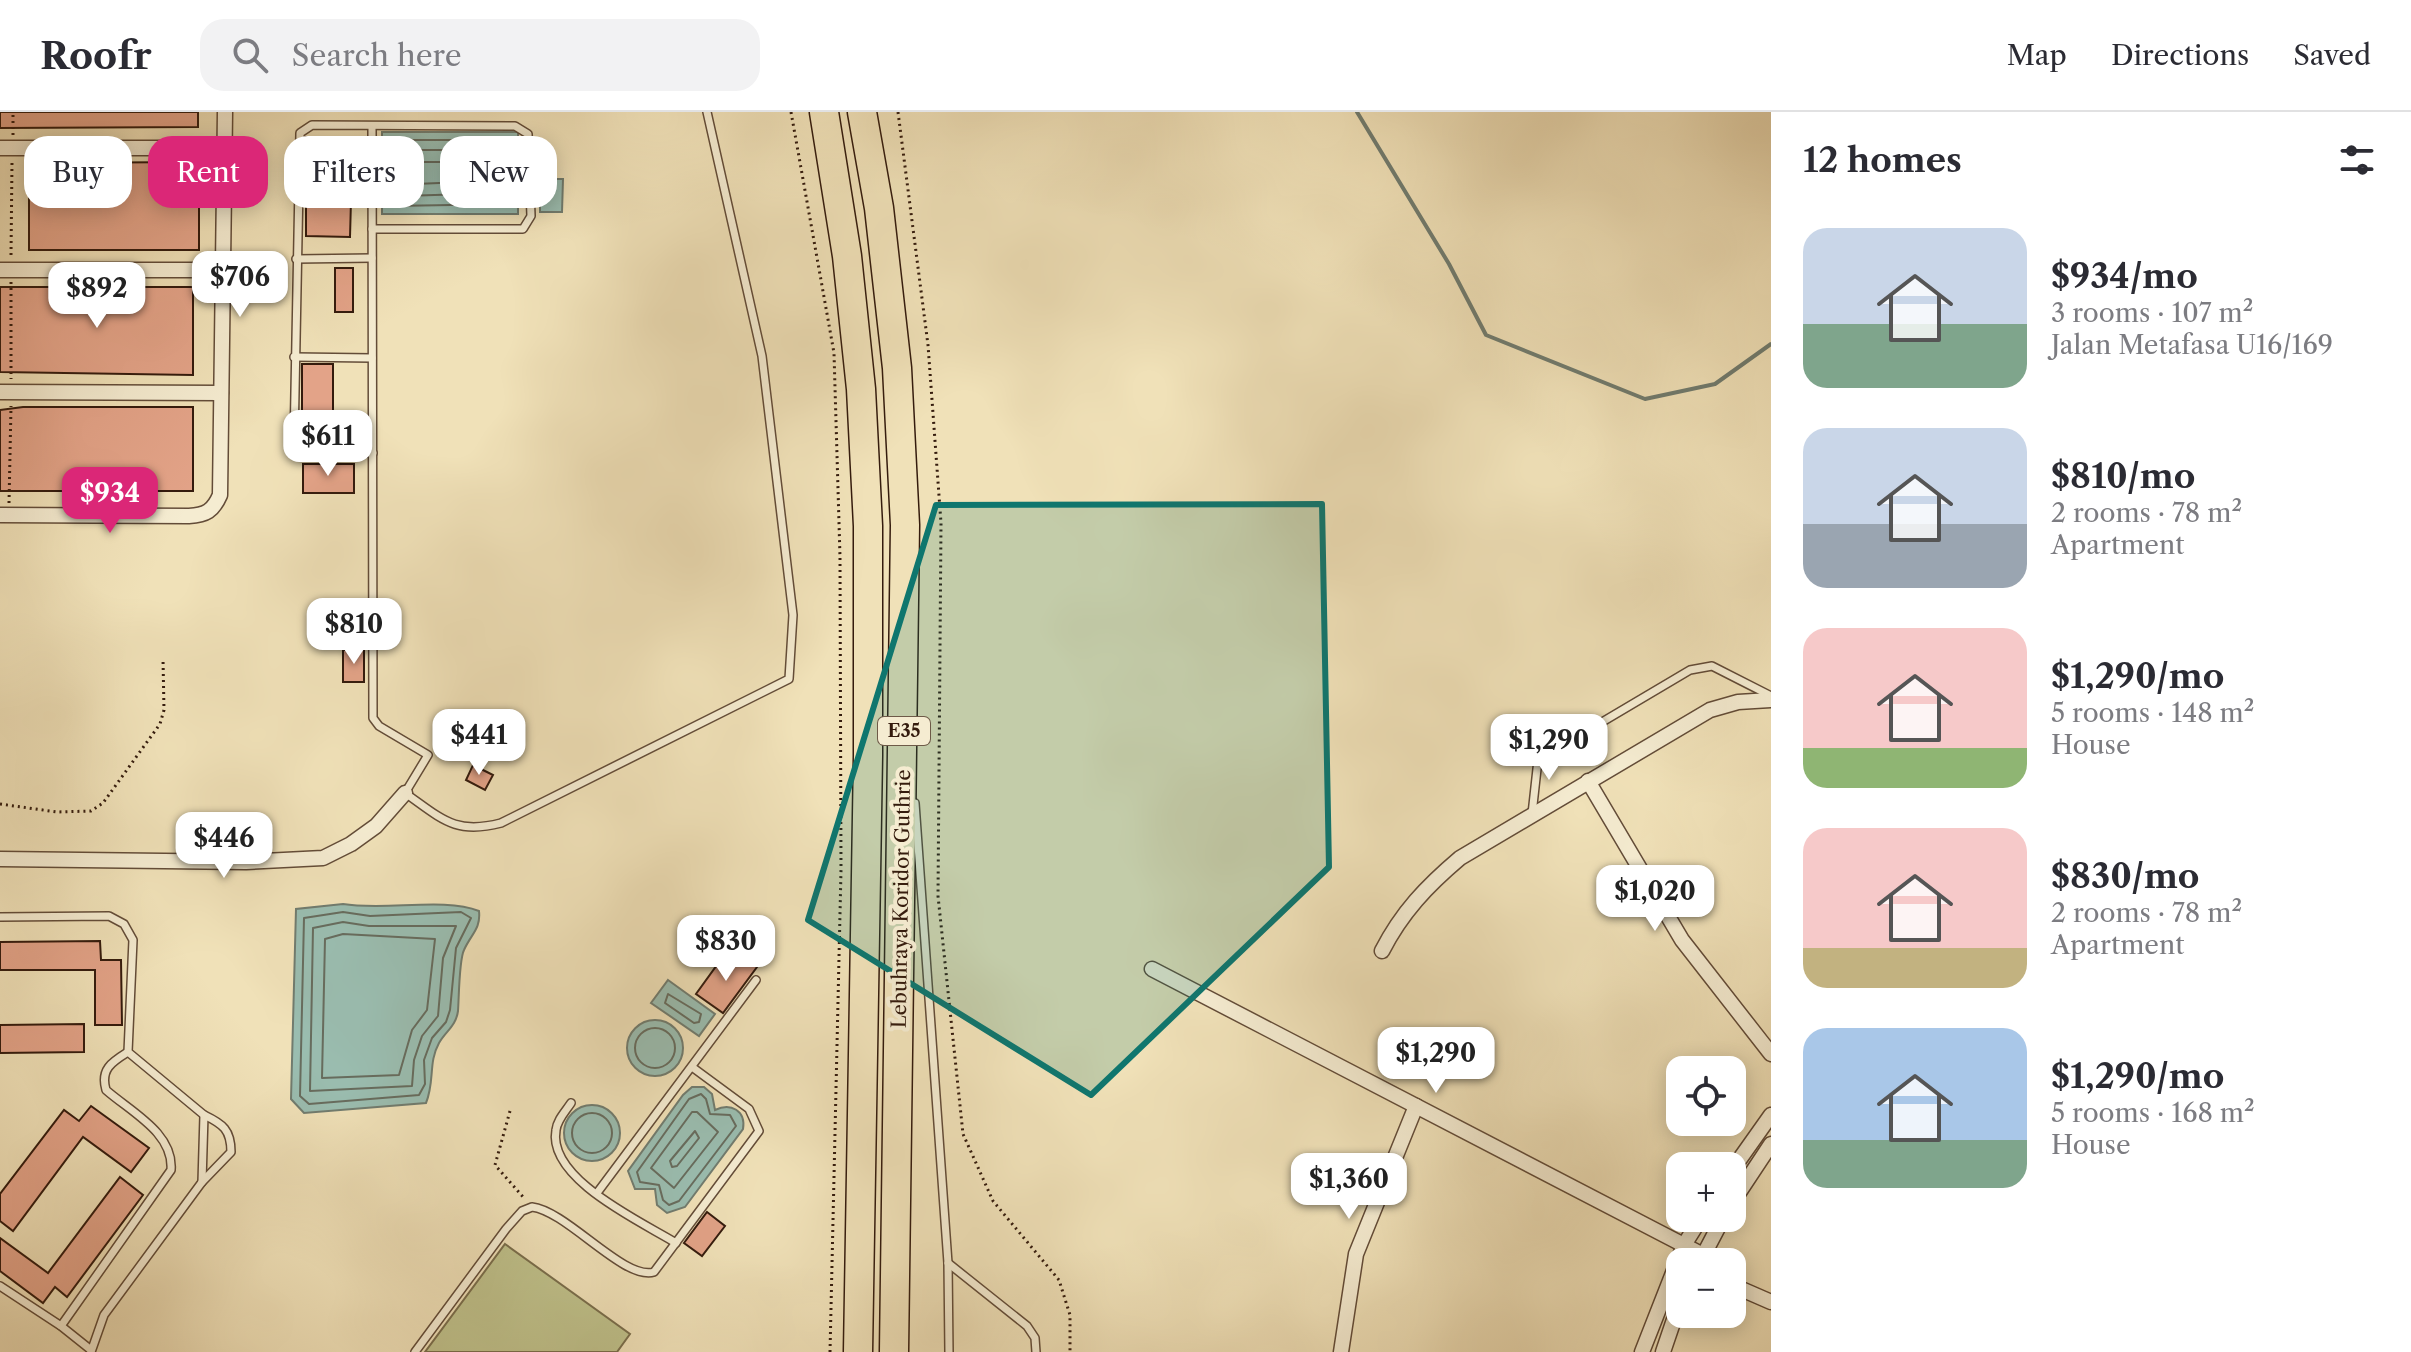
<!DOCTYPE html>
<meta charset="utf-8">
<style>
:root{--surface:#fff;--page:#f2f2f3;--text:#2b2b33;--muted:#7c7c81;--line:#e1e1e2;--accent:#db2777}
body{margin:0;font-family:"Libre Caslon Text",serif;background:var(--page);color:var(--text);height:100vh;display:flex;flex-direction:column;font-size:30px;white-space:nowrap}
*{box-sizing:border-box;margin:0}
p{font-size:26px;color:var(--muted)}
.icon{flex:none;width:44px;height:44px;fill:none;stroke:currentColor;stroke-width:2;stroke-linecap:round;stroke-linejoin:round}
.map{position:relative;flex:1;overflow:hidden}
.sheet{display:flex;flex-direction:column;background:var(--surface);width:640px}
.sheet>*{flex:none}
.top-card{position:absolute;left:24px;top:24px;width:760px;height:72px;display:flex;gap:16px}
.buttons{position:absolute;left:1666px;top:944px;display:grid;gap:16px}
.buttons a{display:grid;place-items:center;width:80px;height:80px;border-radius:16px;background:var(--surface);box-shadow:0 4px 20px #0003;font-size:40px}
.price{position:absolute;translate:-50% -68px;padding:0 18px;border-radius:16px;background:#fff;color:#222;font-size:26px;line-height:52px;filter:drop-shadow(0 2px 4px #0008)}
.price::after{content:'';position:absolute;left:50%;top:48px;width:24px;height:18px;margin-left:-12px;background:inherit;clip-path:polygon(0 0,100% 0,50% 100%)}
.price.selected{background:var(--accent);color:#fff}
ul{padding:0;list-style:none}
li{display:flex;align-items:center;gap:24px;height:200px;padding:0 32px}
li span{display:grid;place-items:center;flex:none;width:224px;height:160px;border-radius:24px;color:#555}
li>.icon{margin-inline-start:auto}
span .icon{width:96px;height:96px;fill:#fffc;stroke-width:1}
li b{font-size:34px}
h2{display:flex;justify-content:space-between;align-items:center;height:96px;padding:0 32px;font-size:34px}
.pill{padding:0 28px;border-radius:24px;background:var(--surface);box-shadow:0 4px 20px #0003;font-size:28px;line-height:72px}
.pill.selected{background:var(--accent);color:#fff}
header{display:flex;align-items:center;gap:48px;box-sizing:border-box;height:112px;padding:0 40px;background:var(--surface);border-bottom:2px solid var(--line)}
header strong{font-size:38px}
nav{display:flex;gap:44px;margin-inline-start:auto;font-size:28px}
.search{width:560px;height:72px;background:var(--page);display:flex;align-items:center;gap:20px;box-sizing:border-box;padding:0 28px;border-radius:24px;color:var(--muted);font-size:30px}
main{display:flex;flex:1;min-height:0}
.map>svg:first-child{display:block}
.green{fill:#bfc18b;stroke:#7a6e4c;stroke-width:2}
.water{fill:#9abdb0;stroke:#717c6f;stroke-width:2}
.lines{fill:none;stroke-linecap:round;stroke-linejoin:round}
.shore{stroke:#676c5e;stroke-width:2}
.stream{stroke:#717c6f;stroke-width:4}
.building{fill:#e3a388;stroke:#341b0d;stroke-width:2}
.lane-casing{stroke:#634c38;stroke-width:10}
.street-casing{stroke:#634c38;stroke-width:17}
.highway-casing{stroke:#341b0d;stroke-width:31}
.path{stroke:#341b0d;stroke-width:3;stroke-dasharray:2 4;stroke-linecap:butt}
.lane{stroke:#f5ecd1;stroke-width:7}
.street{stroke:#f5ecd1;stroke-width:14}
.highway{stroke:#f0e1b8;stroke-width:28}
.marked{fill:#0f766e;fill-opacity:0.2;stroke:#0f766e;stroke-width:6;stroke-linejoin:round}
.labels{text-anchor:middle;stroke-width:8;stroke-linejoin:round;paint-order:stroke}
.shield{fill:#f5ecd1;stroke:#6e5a48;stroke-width:2}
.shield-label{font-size:18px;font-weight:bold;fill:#341b0d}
.street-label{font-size:20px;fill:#341b0d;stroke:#f5ecd1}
</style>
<header>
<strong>Roofr</strong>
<div class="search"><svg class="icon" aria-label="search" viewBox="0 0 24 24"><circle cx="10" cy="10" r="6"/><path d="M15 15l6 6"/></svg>Search here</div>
<nav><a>Map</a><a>Directions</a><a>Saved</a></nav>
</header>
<main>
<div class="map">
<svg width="1771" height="1240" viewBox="0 0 1771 1240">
<rect width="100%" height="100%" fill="#f0e1b8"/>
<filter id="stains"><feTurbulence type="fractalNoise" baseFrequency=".0025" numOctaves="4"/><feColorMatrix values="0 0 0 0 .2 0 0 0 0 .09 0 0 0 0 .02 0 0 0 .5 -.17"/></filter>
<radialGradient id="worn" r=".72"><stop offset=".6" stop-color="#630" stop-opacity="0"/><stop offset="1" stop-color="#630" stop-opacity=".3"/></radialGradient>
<!-- green -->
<path class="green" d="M505,1132L630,1222L617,1240H425Z"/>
<!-- water -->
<g class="water">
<rect x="382" y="20" width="136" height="82"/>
<path d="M540,67H563L562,100H540Z"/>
<path d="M343,792C385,799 444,785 479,799C481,817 471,822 464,838C459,848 459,886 458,899C456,914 446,919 439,931C428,951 435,969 426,991L304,1001L291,987L296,797Z"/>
<path d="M668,868L715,902L699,924L651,891Z"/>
<circle cx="655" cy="936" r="28"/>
<path d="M692,975H704L712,982L715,998C731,990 746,999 743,1017L685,1095L667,1101L657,1093L655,1077H635L628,1059L683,983Z"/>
<circle cx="592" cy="1021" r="28"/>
</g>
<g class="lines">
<!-- shore -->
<g class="shore">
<path d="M394,28H508L510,92L392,94L390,32Z"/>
<path d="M404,38H498L500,81L402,84L400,42Z"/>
<path d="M416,50H485L488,69L415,72L412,54Z"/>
<path d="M343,800L370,804L461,800L471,806L456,836L450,898L446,910L432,926L424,948L425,972L419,983L309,992L300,984L304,806Z"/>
<path d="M343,810L369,814H456L443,846L438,904L422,924L414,948L412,974L310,979L313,816Z"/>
<path d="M343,822L435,827L427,898L412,918L399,963L322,966L325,827Z"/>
<path d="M668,882L701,902L699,910L694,911L665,891Z"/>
<circle cx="655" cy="936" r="20"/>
<path d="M701,982L706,987L710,1002L730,1003L736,1014L679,1089L669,1093L663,1088L659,1073L640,1070L637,1060L689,987Z"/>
<path d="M692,1000H697L718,1020L674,1076L651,1056Z"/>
<circle cx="592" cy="1021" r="20"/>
<path d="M695,1019L699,1026L677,1054L672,1055L670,1049Z"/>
</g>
<!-- stream -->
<path class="stream" d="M1357,0L1449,152L1486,223L1645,287L1715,272L1771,232"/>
</g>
<!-- building -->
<g class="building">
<path d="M0,0H198V15L0,16Z"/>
<rect x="306" y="25" width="38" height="36"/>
<path d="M199,50V138H29V51Z"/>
<path d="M306,88H351L350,125L306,124Z"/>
<rect x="335" y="156" width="18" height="44"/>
<path d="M0,175H193V263L0,260Z"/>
<rect x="302" y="252" width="31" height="77"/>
<path d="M23,295H193V379H0V298Z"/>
<rect x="303" y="352" width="51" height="29"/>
<rect x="343" y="538" width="21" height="32"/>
<path d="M473,653L493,663L485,678L466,668Z"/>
<path d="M100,829L101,848H121L122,913H95V858H0V830Z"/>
<path d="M737,841L757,855L723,901L696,882L717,853L724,858Z"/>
<path d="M84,912V940L0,941V913Z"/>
<path d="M91,994L149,1036L131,1060L83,1025L13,1119L0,1109V1082L64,998L79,1009Z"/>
<path d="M120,1065L143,1083L67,1185L55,1175L43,1191L0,1159V1126L48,1161Z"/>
<path d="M707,1100L725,1114L702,1144L684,1131Z"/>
</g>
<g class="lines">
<defs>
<g id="lane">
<path d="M372,14L373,606L379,614L428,643L405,681C442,707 455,723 501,711L789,567L793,503L762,244L707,0"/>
<path d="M372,117H523L531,104L528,22L515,14L312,13L300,21L294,331L306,339L373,341"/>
<path d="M296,147L372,146"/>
<path d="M294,245L372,246"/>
<path d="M915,691L948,1151L949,1240"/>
<path d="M1532,702L1538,648L1690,558L1712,554L1771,584"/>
<path d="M0,805L109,804L124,812L133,828L128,940L204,1003L202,1070L104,1203L91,1240"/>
<path d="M571,991C565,1000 557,1008 556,1018C547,1067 642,1110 676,1131"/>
<path d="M202,1070L231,1040C231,1018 223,1012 204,1003"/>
<path d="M597,1081L756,868"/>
<path d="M948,1151L1027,1214L1035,1226L1036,1240"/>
<path d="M0,1174L61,1214L91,1238"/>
<path d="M61,1214L171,1058C174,1021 131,1000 106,978C100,957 112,950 128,940"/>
<path d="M415,1240L506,1117L522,1099L532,1095C567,1099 624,1169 654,1160L759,1019L749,997L692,955"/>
</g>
<g id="street">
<path d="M0,36H225"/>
<path d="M0,158H221"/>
<path d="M0,280L221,281"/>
<path d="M0,403L189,404C206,403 213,399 220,383L225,0"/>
<path d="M1588,669L1682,828L1771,942"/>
<path d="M0,747L246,750L323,746L351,732L376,714L405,681"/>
<path d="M1382,839C1402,800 1427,774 1460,746L1710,598L1738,590L1771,588"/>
<path d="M1152,857L1703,1143"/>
<path d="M1732,1058L1771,1003"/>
<path d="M1732,1091L1771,1032"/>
<path d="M1701,1148L1723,1106"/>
<path d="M1732,1173L1771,1190"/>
<path d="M1341,1240L1356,1142L1416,994"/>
<path d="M1642,1240L1684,1133L1701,1106"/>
<path d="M1663,1240L1680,1190"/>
</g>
<g id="highway">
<path d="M824,0L847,144L861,277L868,414V644L858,1240"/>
<path d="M862,0L879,96L897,256L905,413L894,1240"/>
</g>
</defs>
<!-- lane casing -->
<use href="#lane" class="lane-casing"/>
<!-- street casing -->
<use href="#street" class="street-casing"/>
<!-- highway casing -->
<use href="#highway" class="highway-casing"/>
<!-- path -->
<g class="path">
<path d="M791,0L834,241L840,445L841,758L830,1240"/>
<path d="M898,0L928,233L941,411L938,784L963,1022L993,1089L1059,1168L1070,1203V1240"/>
<path d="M13,23V0"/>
<path d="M11,143L12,50"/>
<path d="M11,170V267"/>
<path d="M9,391L11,294"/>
<path d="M0,692L57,700L91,699L103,691L160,612L164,598L163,547"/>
<path d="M510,999L495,1053L524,1086"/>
</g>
<!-- lane -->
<use href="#lane" class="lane"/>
<!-- street -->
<use href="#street" class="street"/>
<!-- highway -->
<use href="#highway" class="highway"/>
</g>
<!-- marked area -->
<path class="marked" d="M1322,392L1329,755L1091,983L808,808L936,393Z"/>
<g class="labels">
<!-- shield labels -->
<rect class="shield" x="878" y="605" width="52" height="28" rx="6"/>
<g class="shield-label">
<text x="904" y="625">E35</text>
</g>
<!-- street labels -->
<g class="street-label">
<text transform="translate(901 787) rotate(-89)" y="7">Lebuhraya Koridor Guthrie</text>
</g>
</g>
<rect width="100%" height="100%" filter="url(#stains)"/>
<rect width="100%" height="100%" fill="url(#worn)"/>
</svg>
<div class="buttons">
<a><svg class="icon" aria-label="locate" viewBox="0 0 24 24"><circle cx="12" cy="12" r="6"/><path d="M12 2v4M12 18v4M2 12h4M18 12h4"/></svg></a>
<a>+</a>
<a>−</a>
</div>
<b class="price" style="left:240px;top:207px">$706</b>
<b class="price" style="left:97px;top:218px">$892</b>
<b class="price" style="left:328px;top:366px">$611</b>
<b class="price selected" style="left:110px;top:423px">$934</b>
<b class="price" style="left:354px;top:554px">$810</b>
<b class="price" style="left:479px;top:665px">$441</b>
<b class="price" style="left:1549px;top:670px">$1,290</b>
<b class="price" style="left:224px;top:768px">$446</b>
<b class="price" style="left:1655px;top:821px">$1,020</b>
<b class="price" style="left:726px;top:871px">$830</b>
<b class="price" style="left:1436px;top:983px">$1,290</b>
<b class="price" style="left:1349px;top:1109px">$1,360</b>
<div class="top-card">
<a class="pill">Buy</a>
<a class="pill selected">Rent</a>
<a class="pill">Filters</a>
<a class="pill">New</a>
</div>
</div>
<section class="sheet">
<h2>12 homes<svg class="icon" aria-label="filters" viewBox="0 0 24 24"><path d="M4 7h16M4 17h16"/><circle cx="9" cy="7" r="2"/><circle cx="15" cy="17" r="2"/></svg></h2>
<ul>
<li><span style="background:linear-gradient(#c9d6e8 60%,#7fa58c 0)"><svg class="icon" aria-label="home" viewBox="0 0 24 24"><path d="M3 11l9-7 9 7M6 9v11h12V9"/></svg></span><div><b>$934/mo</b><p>3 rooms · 107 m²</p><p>Jalan Metafasa U16/169</p></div></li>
<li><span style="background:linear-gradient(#c9d6e8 60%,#9aa5b1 0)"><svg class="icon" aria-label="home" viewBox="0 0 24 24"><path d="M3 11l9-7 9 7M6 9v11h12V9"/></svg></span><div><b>$810/mo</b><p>2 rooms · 78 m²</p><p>Apartment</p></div></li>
<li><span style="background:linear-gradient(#f6c9c9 75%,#8fb573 0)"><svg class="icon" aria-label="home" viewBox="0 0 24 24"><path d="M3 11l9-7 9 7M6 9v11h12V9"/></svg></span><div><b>$1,290/mo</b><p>5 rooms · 148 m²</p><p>House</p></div></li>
<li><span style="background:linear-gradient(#f6c9c9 75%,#c2b280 0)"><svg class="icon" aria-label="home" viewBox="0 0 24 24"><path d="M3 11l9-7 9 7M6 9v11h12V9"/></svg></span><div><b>$830/mo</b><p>2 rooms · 78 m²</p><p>Apartment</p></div></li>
<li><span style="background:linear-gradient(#a9c7e8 70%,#7fa58c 0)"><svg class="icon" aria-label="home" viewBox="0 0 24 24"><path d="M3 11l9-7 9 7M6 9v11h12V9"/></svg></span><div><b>$1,290/mo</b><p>5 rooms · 168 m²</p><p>House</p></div></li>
</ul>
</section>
</main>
